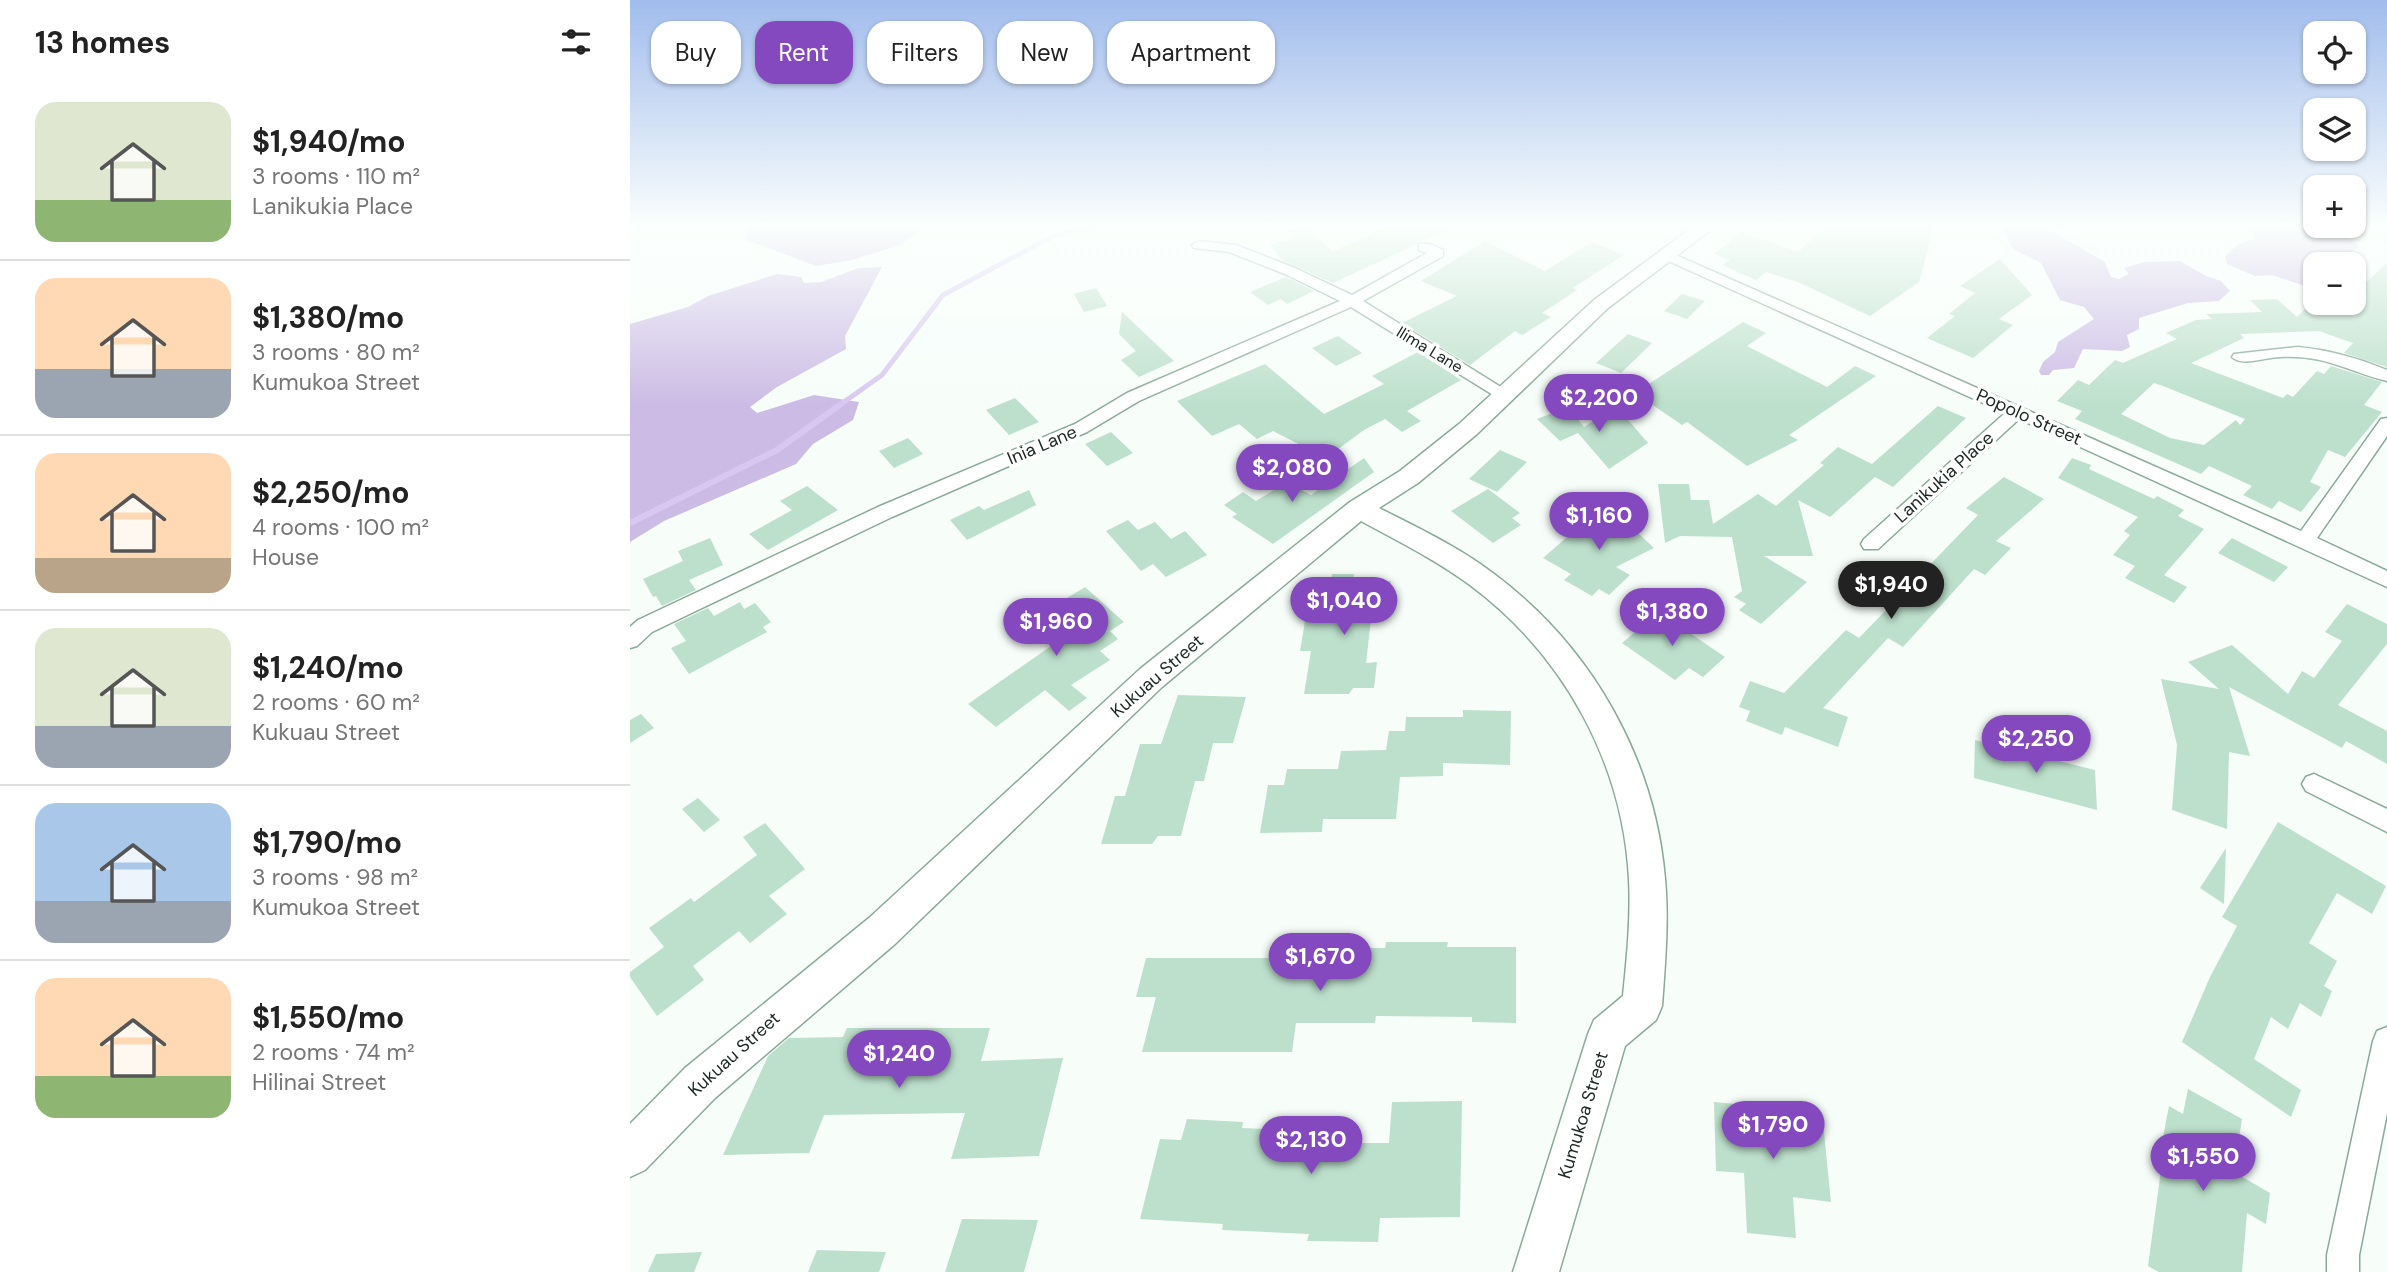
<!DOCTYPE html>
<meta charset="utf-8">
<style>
:root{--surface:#fff;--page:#f6f6f6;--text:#222;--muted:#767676;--line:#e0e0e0;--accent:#8449bf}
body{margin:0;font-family:"DM Sans",sans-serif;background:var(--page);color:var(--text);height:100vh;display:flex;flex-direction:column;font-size:26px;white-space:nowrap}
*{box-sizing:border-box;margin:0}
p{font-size:23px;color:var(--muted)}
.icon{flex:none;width:38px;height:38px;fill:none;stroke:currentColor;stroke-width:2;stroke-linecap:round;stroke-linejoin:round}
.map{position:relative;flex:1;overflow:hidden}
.details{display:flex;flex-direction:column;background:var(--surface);width:630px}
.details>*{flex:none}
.banner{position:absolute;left:21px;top:21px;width:665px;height:63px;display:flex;gap:14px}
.fabs{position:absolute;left:1673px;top:21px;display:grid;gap:14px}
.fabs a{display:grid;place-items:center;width:63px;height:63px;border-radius:14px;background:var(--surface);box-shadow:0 2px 5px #0004;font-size:35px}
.price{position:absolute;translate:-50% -60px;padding:0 16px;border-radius:24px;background:var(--accent);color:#fff;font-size:23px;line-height:46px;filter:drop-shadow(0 2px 4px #0008)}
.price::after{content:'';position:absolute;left:50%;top:42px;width:21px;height:16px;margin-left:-10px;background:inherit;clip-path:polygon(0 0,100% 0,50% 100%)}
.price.on{background:#222;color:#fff}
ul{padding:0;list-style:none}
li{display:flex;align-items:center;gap:21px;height:175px;padding:0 35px}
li+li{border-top:2px solid var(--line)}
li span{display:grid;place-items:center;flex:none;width:196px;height:140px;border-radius:21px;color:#555}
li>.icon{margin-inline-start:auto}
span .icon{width:84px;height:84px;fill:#fffc;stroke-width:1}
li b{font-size:30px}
h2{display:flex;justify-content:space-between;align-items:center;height:84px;padding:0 35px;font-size:30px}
.chip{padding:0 24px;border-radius:21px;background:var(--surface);box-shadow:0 2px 5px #0004;font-size:24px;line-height:63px}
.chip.on{background:var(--accent);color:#fff}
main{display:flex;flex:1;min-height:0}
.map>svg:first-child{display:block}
.forest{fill:#ccbce5}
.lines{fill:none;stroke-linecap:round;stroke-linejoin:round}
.stream-far1{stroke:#d8c8f1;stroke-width:5}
.stream{stroke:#d8c8f1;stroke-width:6}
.building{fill:#bde0cc;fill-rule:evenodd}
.street-casing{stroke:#89aa98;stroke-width:3}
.secondary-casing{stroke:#89aa98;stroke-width:3}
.street{fill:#fff;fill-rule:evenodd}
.secondary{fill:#fff;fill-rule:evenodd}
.labels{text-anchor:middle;stroke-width:7;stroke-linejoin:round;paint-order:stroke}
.far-street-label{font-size:16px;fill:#1b2821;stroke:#fff}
.street-label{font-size:18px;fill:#1b2821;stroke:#fff}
</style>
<main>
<section class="details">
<h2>13 homes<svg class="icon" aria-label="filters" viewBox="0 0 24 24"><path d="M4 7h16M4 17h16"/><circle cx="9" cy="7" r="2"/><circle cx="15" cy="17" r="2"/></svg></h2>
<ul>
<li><span style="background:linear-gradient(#dfe7d0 70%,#8fb573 0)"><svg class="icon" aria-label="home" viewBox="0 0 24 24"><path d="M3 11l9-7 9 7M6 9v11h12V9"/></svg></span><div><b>$1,940/mo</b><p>3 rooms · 110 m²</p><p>Lanikukia Place</p></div></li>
<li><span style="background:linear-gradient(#ffd9b3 65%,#9aa5b1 0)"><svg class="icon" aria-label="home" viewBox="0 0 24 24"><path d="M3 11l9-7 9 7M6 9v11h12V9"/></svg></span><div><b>$1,380/mo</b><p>3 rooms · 80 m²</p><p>Kumukoa Street</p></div></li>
<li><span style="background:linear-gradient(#ffd9b3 75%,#b9a48a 0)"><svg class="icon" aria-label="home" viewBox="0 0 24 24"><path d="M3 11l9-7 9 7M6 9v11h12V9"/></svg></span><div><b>$2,250/mo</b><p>4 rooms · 100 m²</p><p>House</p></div></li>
<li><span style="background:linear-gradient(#dfe7d0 70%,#9aa5b1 0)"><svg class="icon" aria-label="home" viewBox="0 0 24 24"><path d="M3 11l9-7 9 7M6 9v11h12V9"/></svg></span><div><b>$1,240/mo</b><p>2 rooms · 60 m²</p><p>Kukuau Street</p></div></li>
<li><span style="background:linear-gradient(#a9c7e8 70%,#9aa5b1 0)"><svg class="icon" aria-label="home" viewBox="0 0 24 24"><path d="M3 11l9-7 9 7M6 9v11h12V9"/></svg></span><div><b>$1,790/mo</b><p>3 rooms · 98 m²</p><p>Kumukoa Street</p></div></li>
<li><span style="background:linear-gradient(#ffd9b3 70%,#8fb573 0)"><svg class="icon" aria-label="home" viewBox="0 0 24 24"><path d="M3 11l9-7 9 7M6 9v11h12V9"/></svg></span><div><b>$1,550/mo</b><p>2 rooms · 74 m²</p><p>Hilinai Street</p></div></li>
</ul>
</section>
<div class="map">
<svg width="1757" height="1272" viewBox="0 0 1757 1272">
<rect width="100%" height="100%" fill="#f7fefa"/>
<!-- forest -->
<g class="forest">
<path d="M117,226H296L270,245L222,260L186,266L117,240Z"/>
<path d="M1371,226H1413L1475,262L1481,277L1489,279L1499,274L1494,268L1514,262L1550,261L1576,276L1591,281L1600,291L1589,301L1558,303L1509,318V329L1497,335L1500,347L1492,351L1453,349L1444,368L1423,370L1419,375H1411L1409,371L1413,362L1425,352L1428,342L1464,319L1454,307L1430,300L1411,263L1383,249Z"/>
<path d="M1615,226H1701L1729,246L1718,255L1713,264H1685V288H1681L1642,275L1625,276L1597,264L1595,257L1607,245L1623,239V232Z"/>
<path d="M252,267L215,336L216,349L147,387L120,407L127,413L184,395L229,402L223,420L183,444L166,464L34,521L0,542V324L58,307L78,296L147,274L171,277L174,283L191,282L229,268Z"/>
</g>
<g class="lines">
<!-- stream-far1 -->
<path class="stream-far1" d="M204,409L252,375L313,295L423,236L467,226"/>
<!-- stream -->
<path class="stream" d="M0,523L147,450L207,407"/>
</g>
<!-- building -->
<g class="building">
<path d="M673,226H678L702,252L758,226H826L703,283L652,260L640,245L663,238L657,231Z"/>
<path d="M1196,226H1304L1289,282L1240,316L1168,282L1136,272L1126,280L1092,265L1100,260L1084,254L1112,232L1168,252Z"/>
<path d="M855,241L915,271L962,242L994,255L943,288L947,290L912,313L921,317L892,335L885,331L840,365L772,323L827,296L791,281Z"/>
<path d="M1370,259L1402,295L1369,319L1383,325L1343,358L1297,338L1325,316L1319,314L1345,293L1330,286Z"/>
<path d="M1757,263V367L1714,353L1723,343L1689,331L1610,334L1614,338L1561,363L1653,398L1657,394L1663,397L1687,371L1694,374L1701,366L1752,382L1734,405L1752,412L1715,457L1698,450L1680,482L1691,487L1671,512L1649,501L1642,509L1613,495L1622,486L1579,466L1571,474L1445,419L1452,411L1427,401L1448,380L1459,385L1485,360L1493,363L1547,339L1536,333L1566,320L1582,319L1576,314L1632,312L1620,300L1647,299L1667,317L1683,301L1709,310L1716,303H1724V294ZM1524,383L1533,386L1615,419L1610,425L1606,420L1574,445L1540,438L1491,414Z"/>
<path d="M656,277L684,291L657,304L651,299L638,305L620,292Z"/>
<path d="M466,288L477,306L454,312L444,294Z"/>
<path d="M1052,294L1075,301L1057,319L1034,311Z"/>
<path d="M492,312L544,361L509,377L491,360L506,351L489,334Z"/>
<path d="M1113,322L1136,333L1117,346L1197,387L1225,366L1246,376L1159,435L1168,440L1117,466L1057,422L1052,425L1005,393Z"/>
<path d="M998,334L1022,343L991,373L966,363Z"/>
<path d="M708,336L732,353L706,366L682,348Z"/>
<path d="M788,352L831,380L777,411L791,421L772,432L755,419L734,430L696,458L643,431L627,439L609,424L582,436L547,401L635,364L694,414L754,384L742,376Z"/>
<path d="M385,398L409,422L379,435L356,410Z"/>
<path d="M986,406L1018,443L979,469L948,433L930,441L907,419L938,407L954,427Z"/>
<path d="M1308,406L1336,418L1263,487L1245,477L1200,517L1168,500L1183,556H1134L1177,582L1131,624L1109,610L1116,604L1104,597L1112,591L1102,537L1050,536L1035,543L1028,484H1059L1061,500H1079L1083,524L1128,494L1146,506L1194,465L1190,463L1208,447L1242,464Z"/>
<path d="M481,432L503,453L477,466L455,444Z"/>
<path d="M278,438L293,454L264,468L249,451Z"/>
<path d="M870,450L897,462L867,492L839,479Z"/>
<path d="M734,458L744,472L643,544L602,517L607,514L594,505L613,492L626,501L657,482L681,495Z"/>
<path d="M1442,458L1461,465L1459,469L1524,499L1527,496L1554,510L1548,516L1574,529L1534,575L1557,587L1544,603L1495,578L1505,566L1483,555L1500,535L1494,531L1508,517L1428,478Z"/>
<path d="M1374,477L1414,499L1366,541L1381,548L1355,575L1344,569L1273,647L1258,638L1193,708L1218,717L1208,747L1155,727L1152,735L1116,721L1120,711L1109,707L1120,681L1154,693L1216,630L1229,638L1348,515L1336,508Z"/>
<path d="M177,486L208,510L138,550L119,534L162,510L150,501Z"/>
<path d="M858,489L890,513L882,518L891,525L863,543L821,511Z"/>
<path d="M399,490L406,505L337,540L320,520L349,506L354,510Z"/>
<path d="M976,503L1024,548L986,567L1000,575L979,595L969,589L962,596L934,580L941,574L913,558Z"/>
<path d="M498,520L508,530L525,522L541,539L555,531L577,555L536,577L523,564L511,571L476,531Z"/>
<path d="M80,538L93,565L59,580L66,590L32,606L26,596L23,597L13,579L53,561L48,551Z"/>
<path d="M1602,538L1658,567L1644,582L1588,553Z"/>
<path d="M702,574H724L723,581H761L758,611H742L736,663L747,662L744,688H723L719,694H674L681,651H670L676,615H696Z"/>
<path d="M455,587L494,622L480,631L488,639L470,651L480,660L441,685L457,698L439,711L415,690L366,727L338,704L421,646L399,625L412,617L409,615Z"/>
<path d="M110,602L114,609L125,603L141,622L133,627L137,632L59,674L41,648L56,641L44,624L78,608L84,616Z"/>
<path d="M1717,604L1757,624V644L1708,705L1757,731V764L1716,741L1712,748L1599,687L1620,756L1599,752L1597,829L1542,810L1547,745L1531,679L1589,689L1558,662L1602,645L1658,694L1672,671L1684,678L1712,641L1695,632Z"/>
<path d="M1029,612L1095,657L1073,677L1059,668L1045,680L992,643Z"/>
<path d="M548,695L616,697L603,743H583L574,781H565L551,836H528L522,844H471L485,796H495L510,744H531Z"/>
<path d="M833,710L881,711L880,765L813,763V776L770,777L766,819H693L692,832L630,833L638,785H654L657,769H708L711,751L756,750L759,731H775L776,717H833Z"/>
<path d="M11,714L24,728L0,743V720Z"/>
<path d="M1345,740L1465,770L1467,810L1344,778Z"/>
<path d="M68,798L90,820L74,832L52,809Z"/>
<path d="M1648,822L1756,886L1742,914L1707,893L1679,943L1707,961L1694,986L1702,991L1691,1017L1670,1003L1658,1029L1641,1017L1624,1059L1671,1090L1661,1117L1552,1042L1580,977L1607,926L1592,917Z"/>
<path d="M135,823L175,869L139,896L157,914L120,943L109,931L63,966L74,980L27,1016L0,977V972L34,947L19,928L61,898L64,902L127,855L113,837Z"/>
<path d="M1596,848L1594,904L1570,888Z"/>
<path d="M756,942H818L817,947H886V1023L842,1022V1017L746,1016L745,1023H666L662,1052H512L526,997H506L516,958H689L690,948H755Z"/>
<path d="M217,1028H360L351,1061L433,1058L409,1156L321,1159L335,1113L194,1115L179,1153L93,1155L138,1056L159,1038L213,1037Z"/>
<path d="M1558,1089L1612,1119L1604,1172L1640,1193L1636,1224L1617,1213L1612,1272H1529L1518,1266L1533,1155L1530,1153L1539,1106L1553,1114Z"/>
<path d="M832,1101L830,1217L750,1218L748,1242L677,1241L679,1234L592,1230L593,1224L510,1219L530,1139L551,1140L557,1119L613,1122L612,1128L692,1131L690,1143H759L762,1102Z"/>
<path d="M1084,1102L1192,1112L1201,1202L1163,1197L1166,1238L1117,1233L1114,1173L1086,1171Z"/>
<path d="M332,1219L408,1220L394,1272H315Z"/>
<path d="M187,1250L256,1252L249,1272H178Z"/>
<path d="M72,1252L64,1272H18L26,1254Z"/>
</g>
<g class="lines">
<defs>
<g id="street">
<path d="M569,241L606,245L665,268L722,295L797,253L789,250V244H799L813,250V256L733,301L882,394L874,399L868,398L721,307L509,401L457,432L262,517L22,632L7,646L0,648V627L8,620L248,507L445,424L497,393L710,301L655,274L599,252L564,248L562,245Z"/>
<path d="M1039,252L1671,531L1751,419L1757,418V436L1687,538L1757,571V587L1389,419L1248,549H1234L1231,544L1234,539L1375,413L1034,259L1032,256Z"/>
<path d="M1668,347C1699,350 1728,358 1757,370V381C1717,371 1694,354 1650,357C1636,357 1612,367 1602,357L1604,354Z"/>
<path d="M1684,774L1757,809V832L1676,791L1672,784L1676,777Z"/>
<path d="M1757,1027V1113L1729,1255V1272H1697V1255L1743,1041L1747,1031Z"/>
</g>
<path id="secondary" d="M1064,226H1086L978,308L847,434L788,483L749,508C788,528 829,547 864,574C961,646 1025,758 1035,879C1039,921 1035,964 1032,1006L1026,1020L995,1046L929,1272H883L958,1034L964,1020L993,996C997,957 1001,918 999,879C993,763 934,655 840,585C806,560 768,541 731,521L532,687L265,944L85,1098L15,1170L0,1177V1124L55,1068L239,918L510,669L720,502L770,471L829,424L964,300Z"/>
</defs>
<!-- street casing -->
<use href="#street" class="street-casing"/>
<!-- secondary casing -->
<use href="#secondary" class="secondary-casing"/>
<!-- street -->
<use href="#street" class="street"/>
<!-- secondary -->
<use href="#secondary" class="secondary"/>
</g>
<!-- sky -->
<linearGradient id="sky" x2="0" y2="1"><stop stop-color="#a1bcec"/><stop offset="0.56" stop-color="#fbfffd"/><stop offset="1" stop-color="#fbfffd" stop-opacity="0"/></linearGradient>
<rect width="1757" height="404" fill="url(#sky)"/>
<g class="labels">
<!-- far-street labels -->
<g class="far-street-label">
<text transform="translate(800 349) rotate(31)" y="6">Ilima Lane</text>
</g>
<!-- street labels -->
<g class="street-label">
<text transform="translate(1399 417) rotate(24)" y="6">Popolo Street</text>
<text transform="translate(412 445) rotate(-23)" y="6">Inia Lane</text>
<text transform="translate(1314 477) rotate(-42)" y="6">Lanikukia Place</text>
<text transform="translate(527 676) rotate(-41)" y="6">Kukuau Street</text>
<text transform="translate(104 1054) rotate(-42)" y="6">Kukuau Street</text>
<text transform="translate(953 1115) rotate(-73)" y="6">Kumukoa Street</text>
</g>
</g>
</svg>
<div class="fabs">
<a><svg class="icon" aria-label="locate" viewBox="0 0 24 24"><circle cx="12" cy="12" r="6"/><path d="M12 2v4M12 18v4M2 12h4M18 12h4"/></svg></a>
<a><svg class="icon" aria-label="layers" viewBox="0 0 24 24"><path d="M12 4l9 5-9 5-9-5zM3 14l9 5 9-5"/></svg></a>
<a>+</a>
<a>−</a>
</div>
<b class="price" style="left:969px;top:434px">$2,200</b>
<b class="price" style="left:662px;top:504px">$2,080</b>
<b class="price" style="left:969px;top:552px">$1,160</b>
<b class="price on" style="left:1261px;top:621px">$1,940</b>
<b class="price" style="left:714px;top:637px">$1,040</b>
<b class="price" style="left:1042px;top:648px">$1,380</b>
<b class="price" style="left:426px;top:658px">$1,960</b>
<b class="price" style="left:1406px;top:775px">$2,250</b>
<b class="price" style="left:690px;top:993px">$1,670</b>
<b class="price" style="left:269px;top:1090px">$1,240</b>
<b class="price" style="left:1143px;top:1161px">$1,790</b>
<b class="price" style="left:681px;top:1176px">$2,130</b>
<b class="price" style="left:1573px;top:1193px">$1,550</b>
<div class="banner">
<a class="chip">Buy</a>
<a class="chip on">Rent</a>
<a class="chip">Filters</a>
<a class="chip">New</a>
<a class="chip">Apartment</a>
</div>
</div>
</main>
